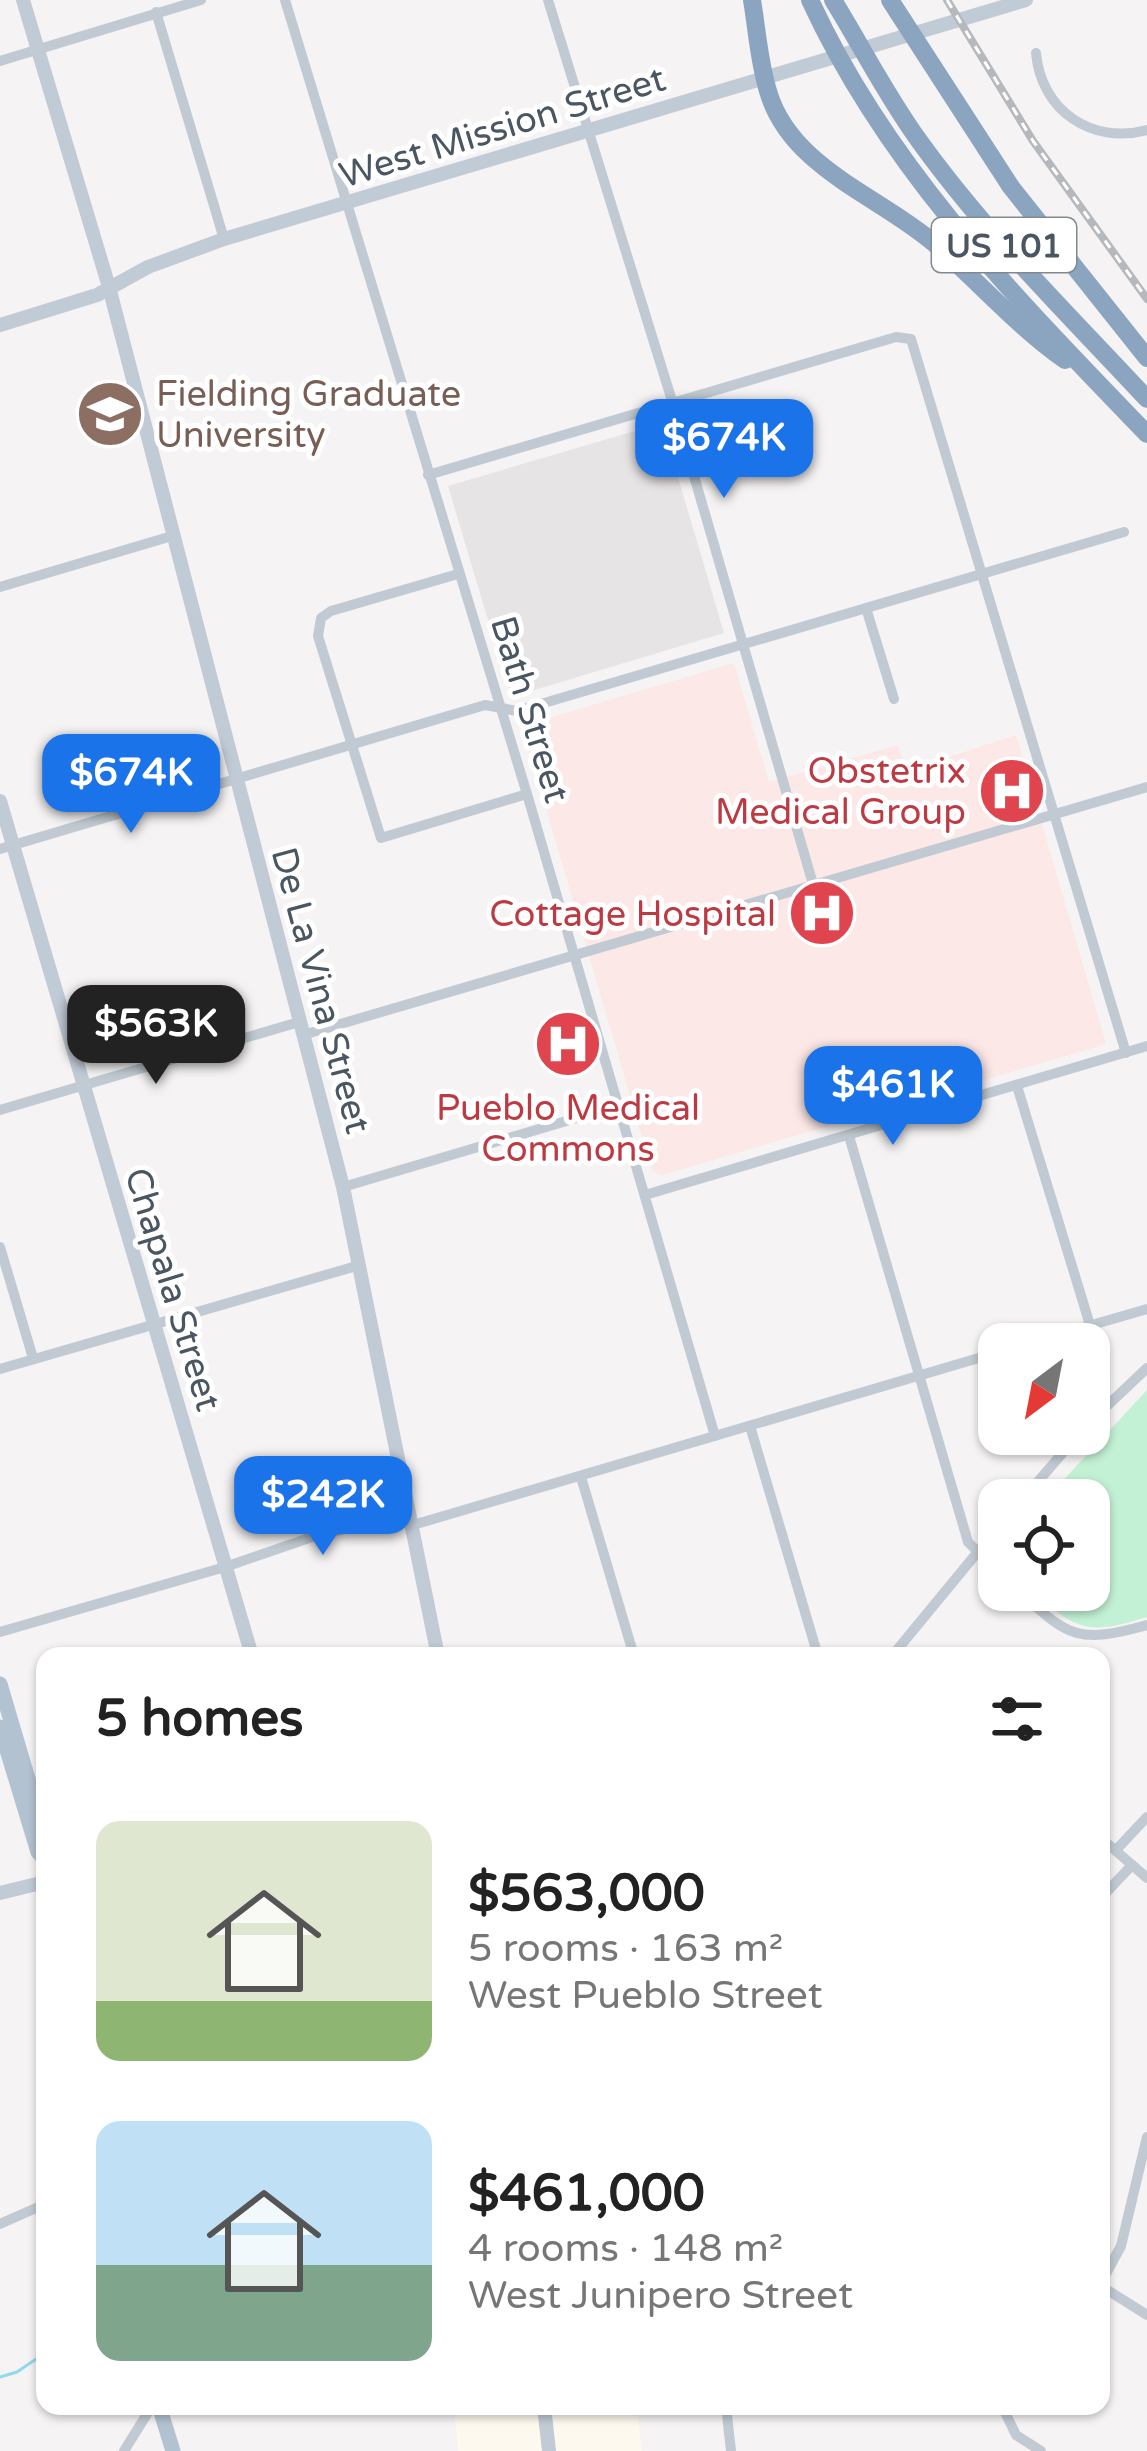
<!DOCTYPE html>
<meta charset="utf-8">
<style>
:root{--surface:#fff;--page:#f6f6f6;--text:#222;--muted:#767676;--accent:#1a73e8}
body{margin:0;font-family:"Varela Round",sans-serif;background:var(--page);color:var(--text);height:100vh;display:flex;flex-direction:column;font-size:45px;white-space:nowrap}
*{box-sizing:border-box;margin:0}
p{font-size:39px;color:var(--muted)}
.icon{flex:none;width:66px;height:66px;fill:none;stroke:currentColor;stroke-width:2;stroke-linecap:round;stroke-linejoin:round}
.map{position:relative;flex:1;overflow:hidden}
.details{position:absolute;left:36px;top:1647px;width:1074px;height:768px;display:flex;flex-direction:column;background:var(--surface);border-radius:24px;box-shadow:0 3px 9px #0004}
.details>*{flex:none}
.needle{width:78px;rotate:212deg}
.fabs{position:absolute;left:978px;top:1323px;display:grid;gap:24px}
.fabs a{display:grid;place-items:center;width:132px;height:132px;border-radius:24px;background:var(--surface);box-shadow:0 3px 9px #0004;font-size:60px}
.price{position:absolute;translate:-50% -102px;padding:0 27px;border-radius:24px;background:var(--accent);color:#fff;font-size:39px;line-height:78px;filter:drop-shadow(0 3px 6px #0008)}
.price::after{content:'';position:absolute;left:50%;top:72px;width:36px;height:27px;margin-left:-18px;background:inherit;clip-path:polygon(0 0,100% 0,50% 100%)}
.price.current{background:#222;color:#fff}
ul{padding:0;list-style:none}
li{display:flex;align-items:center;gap:36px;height:300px;padding:0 60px}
li span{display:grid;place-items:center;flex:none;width:336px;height:240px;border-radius:24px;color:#555}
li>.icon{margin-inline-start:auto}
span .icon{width:144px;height:144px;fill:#fffc;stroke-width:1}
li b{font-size:51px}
h2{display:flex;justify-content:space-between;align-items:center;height:144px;padding:0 60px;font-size:51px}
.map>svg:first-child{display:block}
.commercial{fill:#fdf9ef}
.education{fill:#e6e4e5}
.medical{fill:#fce8e6}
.green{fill:#c3f1d5}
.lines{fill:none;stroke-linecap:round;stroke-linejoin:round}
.stream{stroke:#90daee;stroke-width:3}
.street{stroke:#c1cad2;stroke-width:10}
.secondary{stroke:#c1cbd6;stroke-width:14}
.primary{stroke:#b3c2d1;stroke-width:15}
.highway{stroke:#8ba5c1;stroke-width:18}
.rail-casing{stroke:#b5b8bd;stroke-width:8}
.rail{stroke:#fff;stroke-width:3;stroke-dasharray:9;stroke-linecap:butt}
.labels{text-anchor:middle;stroke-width:10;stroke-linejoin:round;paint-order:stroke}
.shield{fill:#fff;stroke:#808990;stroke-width:3}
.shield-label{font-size:33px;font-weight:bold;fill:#4a5661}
.street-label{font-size:36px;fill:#4a5661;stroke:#fff}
.education-label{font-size:36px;fill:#785e54;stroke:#fff;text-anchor:start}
.health-label{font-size:36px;fill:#be3a42;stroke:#fff;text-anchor:end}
</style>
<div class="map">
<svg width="1147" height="2451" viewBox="0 0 1147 2451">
<rect width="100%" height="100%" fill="#f5f3f3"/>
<!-- commercial -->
<path class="commercial" d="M502,2406H637L642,2451H458L454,2411Z"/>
<!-- education -->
<path class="education" d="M662,423L724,633L511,697L448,486Z"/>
<!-- medical -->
<path class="medical" d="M734,663L769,782L898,745L906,771L1016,735L1106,1044L662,1175L652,1171L522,726Z"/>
<!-- green -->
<path class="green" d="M1147,1390V1617C1089,1635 1077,1632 1032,1590H1089V1500H1045Z"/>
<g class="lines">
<!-- stream -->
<path class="stream" d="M0,2377L17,2372L45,2353"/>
<!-- street -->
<g class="street">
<path d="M285,0L527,794L715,1436"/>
<path d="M548,0L673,404L813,884"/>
<path d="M156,12L224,239"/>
<path d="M1036,53C1041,110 1091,145 1147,130"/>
<path d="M0,61L201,0"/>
<path d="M428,475L896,337L911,339L1126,1053"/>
<path d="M458,574L331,611L321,618L318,636L381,838L527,794"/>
<path d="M0,587L172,536"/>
<path d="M866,608L894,699"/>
<path d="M0,849L485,705L517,711L1124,532"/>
<path d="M303,1035L1147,787"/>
<path d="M1017,1086L1090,1325"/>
<path d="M0,1110L299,1022"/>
<path d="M849,1136L968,1542L999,1573"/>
<path d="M343,1187L617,1106"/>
<path d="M645,1195L1147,1046"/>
<path d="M0,1247L33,1358"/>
<path d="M1026,1344L1147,1309"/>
<path d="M0,1369L360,1265"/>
<path d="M1089,1423L1147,1368"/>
<path d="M750,1426L818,1656"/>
<path d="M581,1477L634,1656"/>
<path d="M1022,1500L1079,1434"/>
<path d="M413,1525L999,1352"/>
<path d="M1017,1590C1070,1638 1078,1644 1147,1625"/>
<path d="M0,1632L225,1567L318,1535L410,1514"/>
<path d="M892,1656L999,1526"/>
<path d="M1101,1838L1147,1878"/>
<path d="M1116,1850L1147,1817"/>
<path d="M1101,1898L1132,1865"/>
<path d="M0,2224L45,2204"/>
<path d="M1101,2283L1121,2246L1147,2137"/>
<path d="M1101,2286L1147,2315"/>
<path d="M726,2406L731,2451"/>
<path d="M1002,2406L1016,2435L1041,2451"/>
<path d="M124,2451L152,2406"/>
</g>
<!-- secondary -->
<g class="secondary">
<path d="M23,0L109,287L343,1187L438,1656"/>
<path d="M0,325L97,295L148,267L224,239L1026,0"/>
<path d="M0,801L252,1656"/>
<path d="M0,1893L45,1882"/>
<path d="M544,2406L549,2451"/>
</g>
<!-- primary -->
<g class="primary">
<path d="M0,1684L45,1836"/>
<path d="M0,1727L38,1852L45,1860"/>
<path d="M159,2406L173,2451"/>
</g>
<!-- highway -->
<g class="highway">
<path d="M752,0C757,30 759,62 768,91C790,168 880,196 935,244C979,282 1017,326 1065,360"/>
<path d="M810,0C888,170 1019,301 1147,434"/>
<path d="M833,0C862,47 887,97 920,142C987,235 1069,315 1147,399"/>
<path d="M890,0L1011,187L1147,358"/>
</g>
<defs>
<path id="rail" d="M947,0L1033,141L1147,299"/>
</defs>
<!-- rail casing -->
<use href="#rail" class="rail-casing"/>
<!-- rail -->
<use href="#rail" class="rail"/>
</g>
<!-- icons -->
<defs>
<symbol id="university-disc" viewBox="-11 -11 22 22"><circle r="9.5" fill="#8d6e63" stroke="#fff"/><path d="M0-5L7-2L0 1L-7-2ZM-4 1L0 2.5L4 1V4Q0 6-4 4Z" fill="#fff"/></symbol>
<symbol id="hospital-disc" viewBox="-11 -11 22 22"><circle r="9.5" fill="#e0444e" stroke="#fff"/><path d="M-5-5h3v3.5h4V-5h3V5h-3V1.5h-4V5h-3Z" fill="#fff"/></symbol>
</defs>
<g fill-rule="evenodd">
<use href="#university-disc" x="72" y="376" width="76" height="76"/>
<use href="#hospital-disc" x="974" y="753" width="76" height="76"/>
<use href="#hospital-disc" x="784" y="875" width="76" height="76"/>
<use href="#hospital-disc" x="530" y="1006" width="76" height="76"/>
</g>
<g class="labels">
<!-- shield labels -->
<rect class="shield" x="932" y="218" width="144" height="54" rx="9"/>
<g class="shield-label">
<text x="1004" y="257">US 101</text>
</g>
<!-- street labels -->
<g class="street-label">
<text transform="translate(502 126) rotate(-17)" y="13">West Mission Street</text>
<text transform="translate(531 709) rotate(73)" y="13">Bath Street</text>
<text transform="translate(322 990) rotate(75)" y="13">De La Vina Street</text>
<text transform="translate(174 1289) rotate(73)" y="13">Chapala Street</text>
</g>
<!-- education labels -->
<g class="education-label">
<text x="156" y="406">Fielding Graduate<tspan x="156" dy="41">University</tspan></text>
</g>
<!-- health labels -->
<g class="health-label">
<text x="966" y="783">Obstetrix<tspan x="966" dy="41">Medical Group</tspan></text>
<text x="776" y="926">Cottage Hospital</text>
<text x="568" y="1120" text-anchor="middle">Pueblo Medical<tspan x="568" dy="41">Commons</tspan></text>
</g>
</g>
</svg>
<div class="fabs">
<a><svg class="needle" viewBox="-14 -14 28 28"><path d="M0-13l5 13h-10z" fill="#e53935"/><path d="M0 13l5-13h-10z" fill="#767676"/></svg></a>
<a><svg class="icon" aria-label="locate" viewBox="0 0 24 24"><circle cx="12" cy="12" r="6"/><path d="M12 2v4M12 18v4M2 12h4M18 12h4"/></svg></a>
</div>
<b class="price" style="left:724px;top:501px">$674K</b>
<b class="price" style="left:131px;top:836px">$674K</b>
<b class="price current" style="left:156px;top:1087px">$563K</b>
<b class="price" style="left:893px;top:1148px">$461K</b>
<b class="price" style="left:323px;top:1558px">$242K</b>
<section class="details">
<h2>5 homes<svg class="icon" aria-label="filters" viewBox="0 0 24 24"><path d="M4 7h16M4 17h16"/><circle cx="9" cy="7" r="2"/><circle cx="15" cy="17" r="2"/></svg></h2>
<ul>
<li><span style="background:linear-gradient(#dfe7d0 75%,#8fb573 0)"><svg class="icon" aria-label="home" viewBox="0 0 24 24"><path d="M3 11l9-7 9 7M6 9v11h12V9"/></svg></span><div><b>$563,000</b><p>5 rooms · 163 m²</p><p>West Pueblo Street</p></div></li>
<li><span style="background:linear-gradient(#bfe0f5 60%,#7fa58c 0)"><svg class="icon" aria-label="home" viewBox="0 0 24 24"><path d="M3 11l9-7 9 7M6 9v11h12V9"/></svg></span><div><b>$461,000</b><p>4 rooms · 148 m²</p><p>West Junipero Street</p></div></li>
</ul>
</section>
</div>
